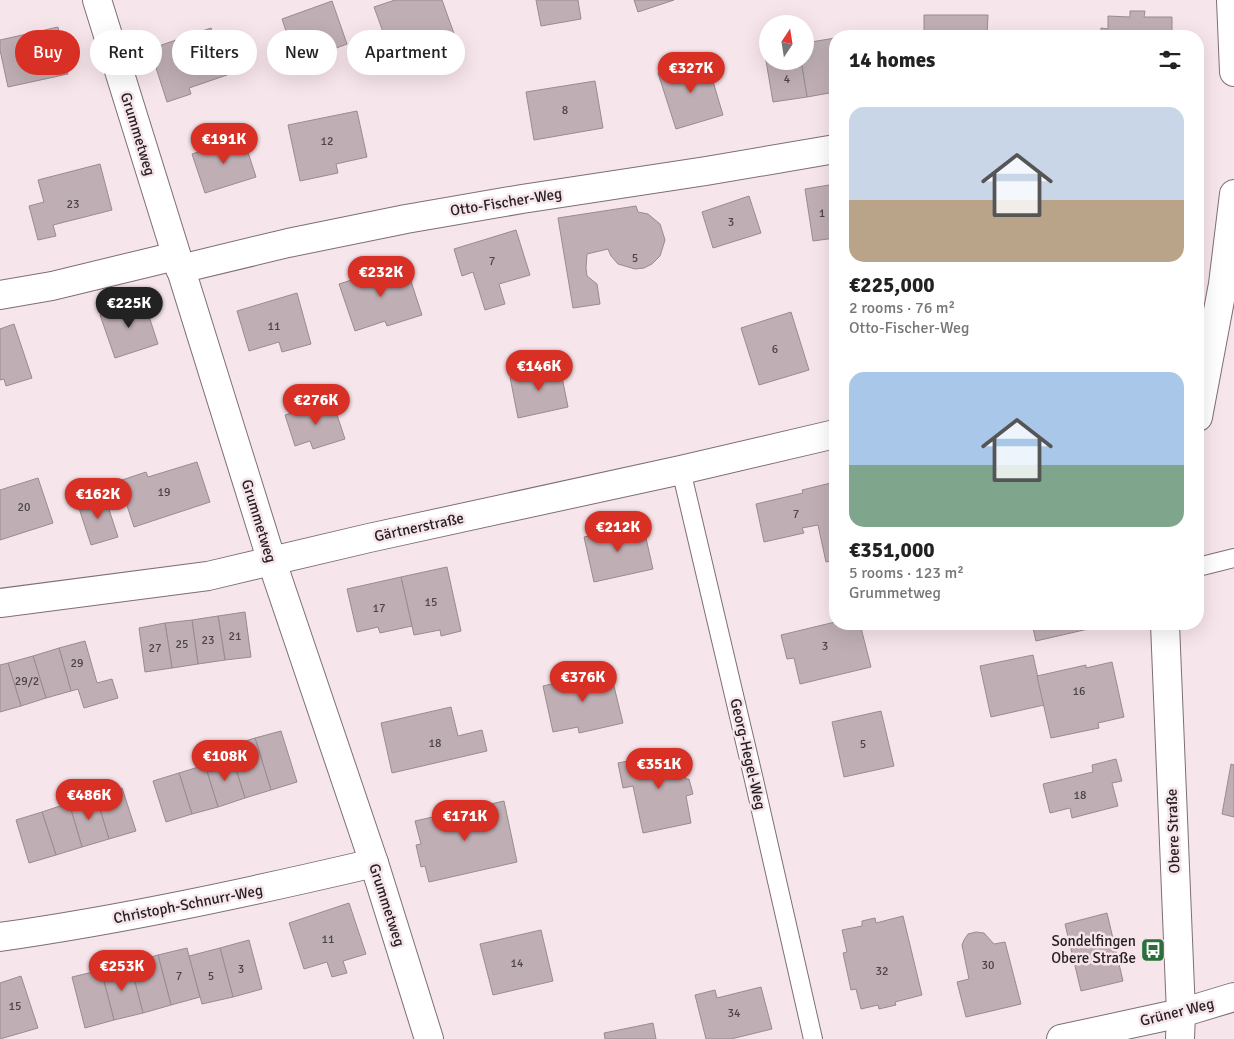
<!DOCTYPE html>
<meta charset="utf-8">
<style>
:root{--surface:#fff;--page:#f6f6f6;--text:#222;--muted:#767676;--accent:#d93025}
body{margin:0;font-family:Signika,sans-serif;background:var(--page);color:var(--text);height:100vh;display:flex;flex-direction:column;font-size:19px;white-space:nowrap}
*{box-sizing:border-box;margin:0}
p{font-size:16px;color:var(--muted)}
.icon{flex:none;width:28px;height:28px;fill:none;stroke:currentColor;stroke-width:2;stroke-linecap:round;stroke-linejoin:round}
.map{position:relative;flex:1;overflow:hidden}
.sheet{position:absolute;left:829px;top:30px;width:375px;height:600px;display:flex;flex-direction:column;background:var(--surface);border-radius:20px;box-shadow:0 5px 20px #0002}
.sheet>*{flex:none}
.banner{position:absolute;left:15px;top:30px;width:475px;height:45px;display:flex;gap:10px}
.needle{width:32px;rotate:12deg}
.buttons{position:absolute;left:759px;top:15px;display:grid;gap:10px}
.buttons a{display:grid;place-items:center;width:55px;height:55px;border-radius:50%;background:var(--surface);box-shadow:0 5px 20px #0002;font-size:25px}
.price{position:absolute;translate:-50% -42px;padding:0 11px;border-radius:18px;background:var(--accent);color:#fff;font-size:16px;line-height:32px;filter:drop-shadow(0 1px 2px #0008)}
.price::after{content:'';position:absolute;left:50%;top:30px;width:15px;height:11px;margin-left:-8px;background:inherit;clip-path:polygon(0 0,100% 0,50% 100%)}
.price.current{background:#222;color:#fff}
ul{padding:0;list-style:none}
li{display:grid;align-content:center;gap:10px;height:265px;padding:0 20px}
li span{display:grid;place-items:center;height:155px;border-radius:15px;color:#555}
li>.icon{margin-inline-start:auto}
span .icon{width:90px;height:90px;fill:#fffc;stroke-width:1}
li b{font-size:21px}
h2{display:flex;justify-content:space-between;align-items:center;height:60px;padding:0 20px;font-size:21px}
.pill{padding:0 18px;border-radius:22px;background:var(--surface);box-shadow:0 5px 20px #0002;font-size:18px;line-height:45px}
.pill.current{background:var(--accent);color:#fff}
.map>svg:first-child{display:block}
.building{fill:#bfafb5;stroke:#9a8b91}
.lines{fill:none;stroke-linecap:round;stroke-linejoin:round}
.service-casing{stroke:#7e6f75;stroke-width:20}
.minor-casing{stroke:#7e6f75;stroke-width:30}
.service{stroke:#fff;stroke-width:18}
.minor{stroke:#fff;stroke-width:28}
.labels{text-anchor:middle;stroke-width:5;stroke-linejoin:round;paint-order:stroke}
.number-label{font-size:12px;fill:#4d4448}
.street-label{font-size:15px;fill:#272123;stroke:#f6e5eb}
.poi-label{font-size:15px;fill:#272123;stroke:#f6e5eb;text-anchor:end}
</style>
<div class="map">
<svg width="1234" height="1039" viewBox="0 0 1234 1039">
<rect width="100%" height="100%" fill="#f6e5eb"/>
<!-- building -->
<g class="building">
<path d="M395,0H442L457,42L435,49L432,40L391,54L374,7Z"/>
<path d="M536,0H578L581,19L541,26Z"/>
<path d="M634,0H674L638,12Z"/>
<path d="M332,1L347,44L315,56L312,48L294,55L282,19Z"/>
<path d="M1130,11H1145L1144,17H1172V35L1176,36H1101V28L1108,29V16L1130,17Z"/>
<path d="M924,15H988L987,36H924Z"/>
<path d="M58,27L68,74L8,87L0,50V40Z"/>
<path d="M211,28L227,75L189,88L191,94L167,102L150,49Z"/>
<path d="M835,38V92L807,97L801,61H805V43Z"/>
<path d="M764,49H768V61H801L807,97L773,102Z"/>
<path d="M706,58L723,115L676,129L658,73Z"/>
<path d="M595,81L603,128L534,140L526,92Z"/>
<path d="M357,111L367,157L336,164L338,173L300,181L288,125Z"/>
<path d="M243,137L256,177L205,193L192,154Z"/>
<path d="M100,164L112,210L53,225L56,236L38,240L29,206L44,202L38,180Z"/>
<path d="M835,184V238L813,241L805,189Z"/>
<path d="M749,196L761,233L713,248L702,212Z"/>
<path d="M636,206L638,212L648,214L660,224L665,240L660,256L652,264L644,268L635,269L618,264L611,256L608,249L587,254L586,268L587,276L597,284L600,304L573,308L558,218Z"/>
<path d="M516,230L530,275L499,284L505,304L485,310L473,272L462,276L454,249Z"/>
<path d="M405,263L422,315L387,326L385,321L355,331L339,284Z"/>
<path d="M297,293L311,344L282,352L279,342L249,351L237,311Z"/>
<path d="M144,301L158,344L115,358L100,315Z"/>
<path d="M791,312L809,370L759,385L741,328Z"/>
<path d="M14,324L32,378L6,386L4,379L0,380V329Z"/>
<path d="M560,367L568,407L518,418L510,377Z"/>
<path d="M332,400L345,439L313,449L310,441L295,446L285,415Z"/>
<path d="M197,462L210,502L134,527L119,481L146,472L148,477Z"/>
<path d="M38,478L53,523L0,540V490Z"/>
<path d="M835,482V560L826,562L818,525L802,528L804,533L764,542L756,504L803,493L802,490Z"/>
<path d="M104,494L118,537L91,545L77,502Z"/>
<path d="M643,525L653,569L594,582L584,537Z"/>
<path d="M447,567L461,631L441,636L440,630L414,635L401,577Z"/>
<path d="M401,577L412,626L380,633L378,627L357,632L347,589Z"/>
<path d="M245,612L251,657L225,660L218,616Z"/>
<path d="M218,616L225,660L198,664L192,620Z"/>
<path d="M192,620L198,664L172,668L165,623Z"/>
<path d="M835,622V624H860L871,667L800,684L794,658L787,659L781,635Z"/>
<path d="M165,623L172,668L145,672L139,628Z"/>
<path d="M1032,624H1110L1036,641Z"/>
<path d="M85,641L97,683L112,679L118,698L84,708L78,689L71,691L59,648Z"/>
<path d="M59,648L71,691L46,698L33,656Z"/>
<path d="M1033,655L1044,705L991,717L980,666Z"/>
<path d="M33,656L46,698L21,706L8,663Z"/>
<path d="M1112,662L1124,717L1098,723L1099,728L1051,738L1037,676L1086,665V668Z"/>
<path d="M8,663L21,706L0,712V665Z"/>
<path d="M610,670L623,723L579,733L578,727L553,732L543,686Z"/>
<path d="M451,707L458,736L482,730L487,751L392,773L381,723Z"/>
<path d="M881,711L894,766L844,777L832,722Z"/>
<path d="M281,731L297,782L271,790L255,738Z"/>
<path d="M255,738L271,790L245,798L229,746Z"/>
<path d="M681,750L686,779H689L693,794L686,796L691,823L643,833L633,786L623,788L618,763Z"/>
<path d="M232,757L245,798L218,807L205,765Z"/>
<path d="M1116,759L1122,781L1112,783L1118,806L1072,818L1070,808L1050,813L1043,784L1093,772L1092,765Z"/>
<path d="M1231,764L1234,765V817L1222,814Z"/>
<path d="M205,765L218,807L192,814L179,773Z"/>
<path d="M179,773L192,814L166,822L153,781Z"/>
<path d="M122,788L136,831L109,839L96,796Z"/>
<path d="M96,796L109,839L82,847L69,803Z"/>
<path d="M504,801L517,862L429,882L425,866L421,867L416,845L421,844L415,821Z"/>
<path d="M69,803L82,847L56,855L42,812Z"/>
<path d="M42,812L56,855L29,863L16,820Z"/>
<path d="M349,903L366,954L343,961L347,973L332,977L327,962L304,969L289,923Z"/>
<path d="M1107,913L1123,981L1081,991L1065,924Z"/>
<path d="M903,916L922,995L895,1002L896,1005L879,1009L878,1005L861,1009L856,989L851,990L843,953L847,952L842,930L862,926V921L875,918L876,923Z"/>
<path d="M541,930L553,981L493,995L480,944Z"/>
<path d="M976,932L984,933L994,944L1005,942L1021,1004L966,1017L957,982L969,979L962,945L964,940L968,934Z"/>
<path d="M249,940L262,989L233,997L220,948Z"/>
<path d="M187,948L200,997L171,1005L158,955Z"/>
<path d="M220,948L233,997L202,1004L189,956Z"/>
<path d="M158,955L171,1005L143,1013L130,963Z"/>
<path d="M130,963L143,1013L114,1020L101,970Z"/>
<path d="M101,970L114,1020L85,1028L72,977Z"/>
<path d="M21,976L38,1028L0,1039V983Z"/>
<path d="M761,987L772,1029L731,1039H706L695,995L715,990L717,998Z"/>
<path d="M653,1023L656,1039H605L604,1033Z"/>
</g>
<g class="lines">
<defs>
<g id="service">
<path d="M681,470L754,780L813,1039"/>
<path d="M1198,567L1234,558"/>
</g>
<g id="minor">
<path d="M97,0L272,562L374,863L429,1039"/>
<path d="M1231,0L1234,72"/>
<path d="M180,269L288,243L406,219L522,199L706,171L835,149"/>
<path d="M0,295L52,286L176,256"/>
<path d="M1198,417L1223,284L1234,194"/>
<path d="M0,603L208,576L369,538L681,470L835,434"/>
<path d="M1165,624L1181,1013L1180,1039"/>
<path d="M0,937C126,919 250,892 374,863"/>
<path d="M1061,1039L1181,1013L1234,997"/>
</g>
</defs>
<!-- service casing -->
<use href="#service" class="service-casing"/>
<!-- minor casing -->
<use href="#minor" class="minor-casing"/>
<!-- service -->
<use href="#service" class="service"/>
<!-- minor -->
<use href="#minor" class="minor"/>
</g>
<!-- icons -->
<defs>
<symbol id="bus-square" viewBox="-11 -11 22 22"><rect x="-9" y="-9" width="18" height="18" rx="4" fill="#2a703c" stroke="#f6e5eb"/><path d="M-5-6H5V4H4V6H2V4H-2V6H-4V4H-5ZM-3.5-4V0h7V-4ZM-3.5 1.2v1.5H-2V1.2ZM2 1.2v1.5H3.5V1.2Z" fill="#fff"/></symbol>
</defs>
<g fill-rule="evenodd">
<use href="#bus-square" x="1139" y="936" width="28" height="28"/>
</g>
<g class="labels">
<!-- number labels -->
<g class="number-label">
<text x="787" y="83">4</text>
<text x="565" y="114">8</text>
<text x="327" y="145">12</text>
<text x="73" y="208">23</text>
<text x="822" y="217">1</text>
<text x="731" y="226">3</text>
<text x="635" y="262">5</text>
<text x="492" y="265">7</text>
<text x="274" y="330">11</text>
<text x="775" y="353">6</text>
<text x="164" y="496">19</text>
<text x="24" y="511">20</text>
<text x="796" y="518">7</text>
<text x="431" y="606">15</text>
<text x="379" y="612">17</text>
<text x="235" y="640">21</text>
<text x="208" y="644">23</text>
<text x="182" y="648">25</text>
<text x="825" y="650">3</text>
<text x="155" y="652">27</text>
<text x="77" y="667">29</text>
<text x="27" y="685">29/2</text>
<text x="1079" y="695">16</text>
<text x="435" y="747">18</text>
<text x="863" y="748">5</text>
<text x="1080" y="799">18</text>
<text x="328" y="943">11</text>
<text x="517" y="967">14</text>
<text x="988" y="969">30</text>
<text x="241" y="973">3</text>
<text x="882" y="975">32</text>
<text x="179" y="980">7</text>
<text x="211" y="980">5</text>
<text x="15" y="1010">15</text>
<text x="734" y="1017">34</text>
</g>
<!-- street labels -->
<g class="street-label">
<text transform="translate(138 134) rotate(73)" y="5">Grummetweg</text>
<text transform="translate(506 202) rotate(-9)" y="5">Otto-Fischer-Weg</text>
<text transform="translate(259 521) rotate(73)" y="5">Grummetweg</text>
<text transform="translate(419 527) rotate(-12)" y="5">Gärtnerstraße</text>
<text transform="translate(748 754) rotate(77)" y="5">Georg-Hegel-Weg</text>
<text transform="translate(1173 831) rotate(-92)" y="5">Obere Straße</text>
<text transform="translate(188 904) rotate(-11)" y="5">Christoph-Schnurr-Weg</text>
<text transform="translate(387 905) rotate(72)" y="5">Grummetweg</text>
<text transform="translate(1177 1012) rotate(-14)" y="5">Grüner Weg</text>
</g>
<!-- poi labels -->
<g class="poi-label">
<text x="1136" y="946">Sondelfingen<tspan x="1136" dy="17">Obere Straße</tspan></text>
</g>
</g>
</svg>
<div class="buttons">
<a><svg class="needle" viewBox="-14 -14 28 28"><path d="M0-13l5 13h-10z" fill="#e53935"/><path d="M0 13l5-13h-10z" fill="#767676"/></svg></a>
</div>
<b class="price" style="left:691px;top:94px">€327K</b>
<b class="price" style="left:224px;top:165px">€191K</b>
<b class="price" style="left:381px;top:298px">€232K</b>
<b class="price current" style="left:129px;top:329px">€225K</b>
<b class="price" style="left:539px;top:392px">€146K</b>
<b class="price" style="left:316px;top:426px">€276K</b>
<b class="price" style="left:98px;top:520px">€162K</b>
<b class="price" style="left:618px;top:553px">€212K</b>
<b class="price" style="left:583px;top:703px">€376K</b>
<b class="price" style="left:225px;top:782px">€108K</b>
<b class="price" style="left:659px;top:790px">€351K</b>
<b class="price" style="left:89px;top:821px">€486K</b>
<b class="price" style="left:465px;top:842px">€171K</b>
<b class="price" style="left:122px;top:992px">€253K</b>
<div class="banner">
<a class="pill current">Buy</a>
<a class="pill">Rent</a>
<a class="pill">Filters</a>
<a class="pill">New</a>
<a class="pill">Apartment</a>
</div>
<section class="sheet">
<h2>14 homes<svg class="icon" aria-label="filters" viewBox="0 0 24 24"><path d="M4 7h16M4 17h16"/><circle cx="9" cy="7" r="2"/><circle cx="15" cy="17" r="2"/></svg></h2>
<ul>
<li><span style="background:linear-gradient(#c9d6e8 60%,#b9a48a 0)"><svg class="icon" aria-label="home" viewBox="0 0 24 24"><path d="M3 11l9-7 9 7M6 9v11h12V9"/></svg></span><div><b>€225,000</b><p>2 rooms · 76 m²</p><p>Otto-Fischer-Weg</p></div></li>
<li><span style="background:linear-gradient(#a9c7e8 60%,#7fa58c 0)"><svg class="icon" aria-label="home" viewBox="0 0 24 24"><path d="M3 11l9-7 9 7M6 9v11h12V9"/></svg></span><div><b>€351,000</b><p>5 rooms · 123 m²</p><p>Grummetweg</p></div></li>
</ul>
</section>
</div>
